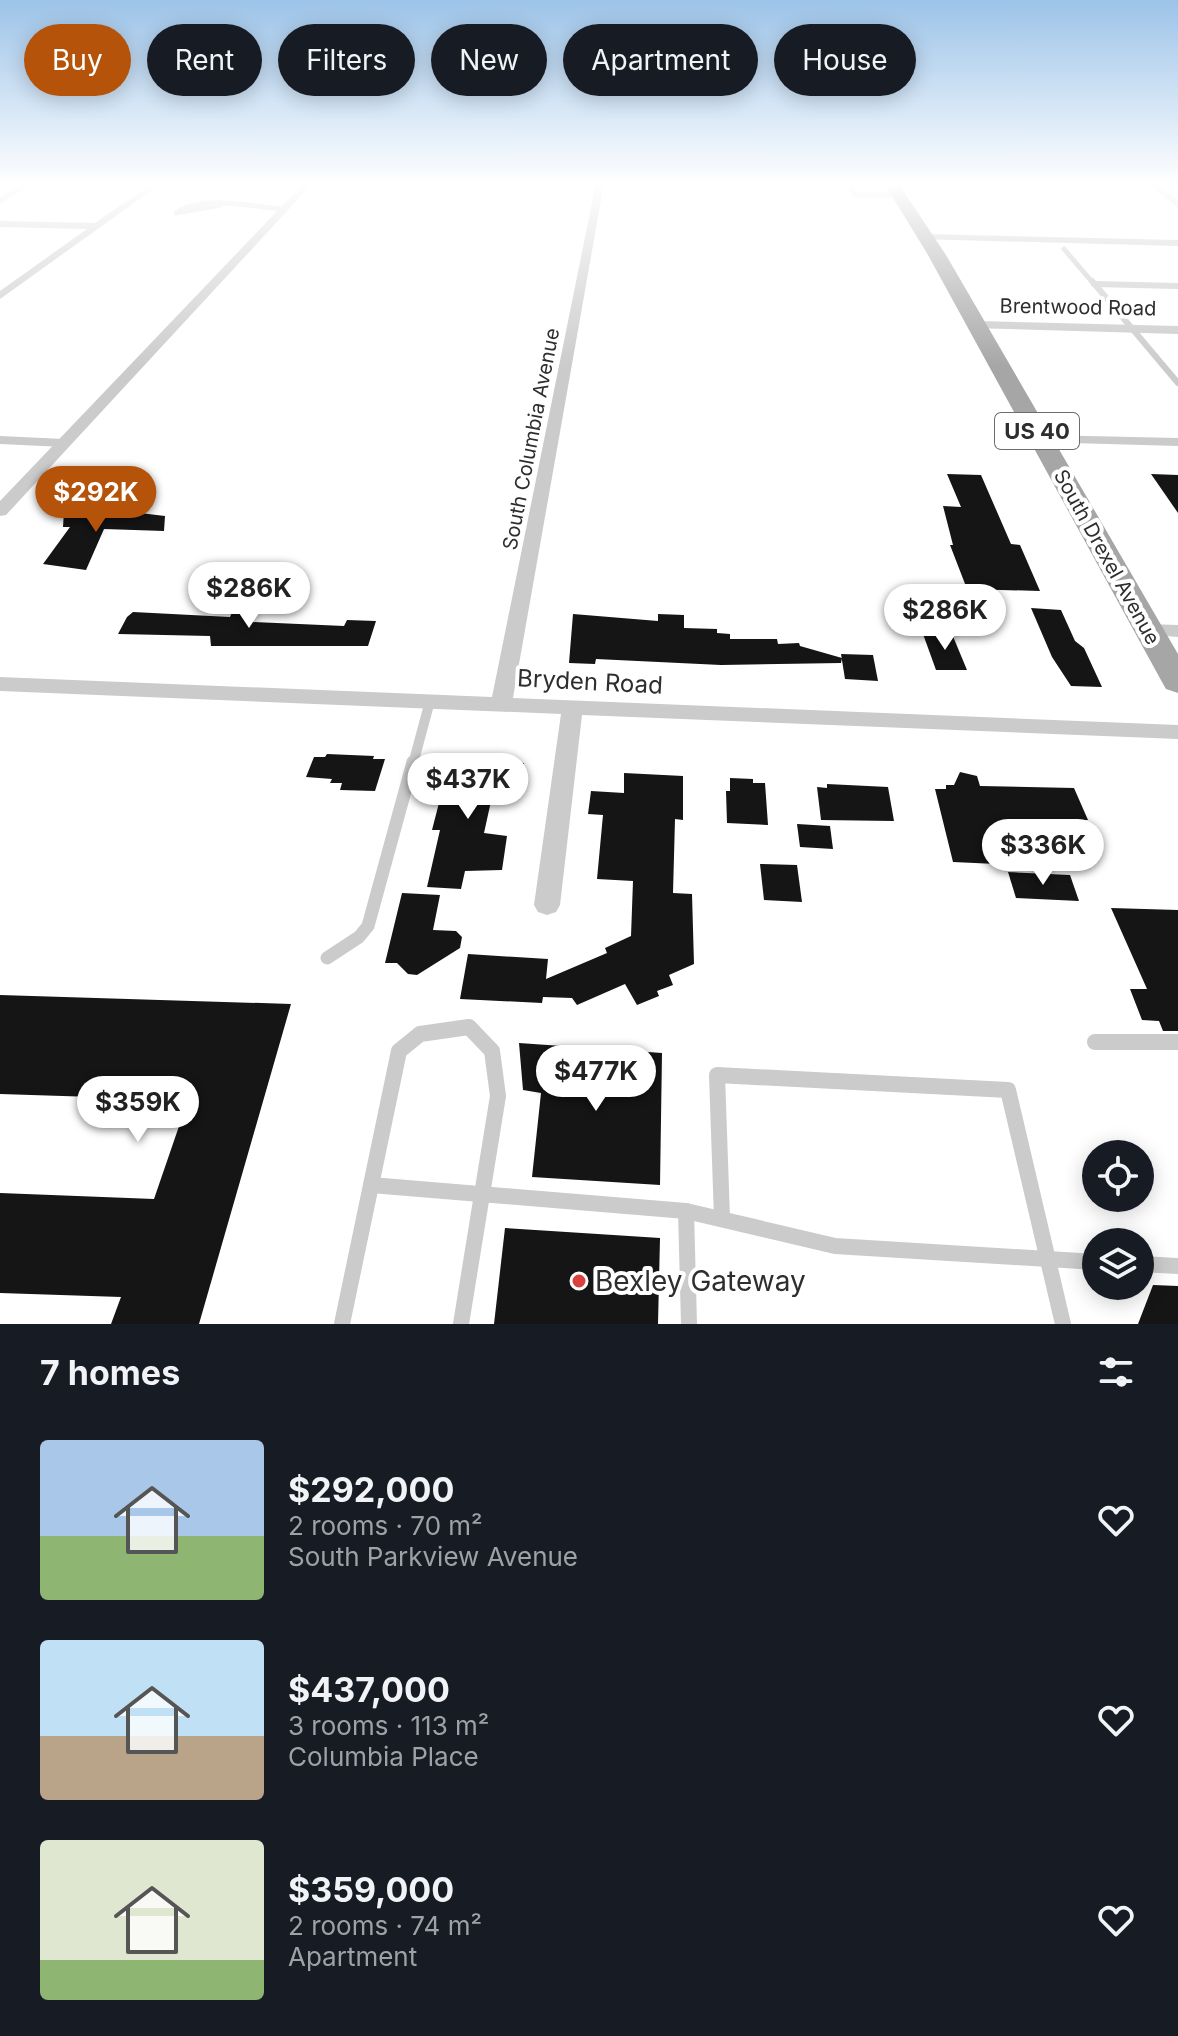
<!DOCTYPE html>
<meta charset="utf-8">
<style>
:root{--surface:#171b24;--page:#20242c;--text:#f1f3f6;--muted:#9ea1a6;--accent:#b45309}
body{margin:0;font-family:Inter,sans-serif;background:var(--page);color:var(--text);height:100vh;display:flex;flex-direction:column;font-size:30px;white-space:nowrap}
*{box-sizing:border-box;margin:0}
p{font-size:26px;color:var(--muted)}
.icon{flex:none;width:44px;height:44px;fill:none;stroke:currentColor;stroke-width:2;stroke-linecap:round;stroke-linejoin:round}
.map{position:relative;height:1324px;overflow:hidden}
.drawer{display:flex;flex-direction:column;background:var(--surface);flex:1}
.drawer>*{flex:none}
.top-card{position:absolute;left:24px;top:24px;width:1130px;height:72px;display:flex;gap:16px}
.fabs{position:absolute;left:1082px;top:1140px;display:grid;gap:16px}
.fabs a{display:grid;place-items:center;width:72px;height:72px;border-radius:50%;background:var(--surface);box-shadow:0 4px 20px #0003;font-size:40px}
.price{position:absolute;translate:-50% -68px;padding:0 18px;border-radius:28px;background:#fff;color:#222;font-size:26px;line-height:52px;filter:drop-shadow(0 2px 4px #0008)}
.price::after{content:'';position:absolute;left:50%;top:48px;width:24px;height:18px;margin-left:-12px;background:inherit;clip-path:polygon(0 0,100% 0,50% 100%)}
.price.current{background:var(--accent);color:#fff}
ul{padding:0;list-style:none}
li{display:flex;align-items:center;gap:24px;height:200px;padding:0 40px}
li span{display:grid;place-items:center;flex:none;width:224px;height:160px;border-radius:8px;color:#555}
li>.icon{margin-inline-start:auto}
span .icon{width:96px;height:96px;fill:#fffc;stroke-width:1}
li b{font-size:34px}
h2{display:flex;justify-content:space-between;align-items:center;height:96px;padding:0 40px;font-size:34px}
.pill{padding:0 28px;border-radius:36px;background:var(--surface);box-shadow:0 4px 20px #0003;font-size:28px;line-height:72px}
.pill.current{background:var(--accent);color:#fff}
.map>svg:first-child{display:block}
.building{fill:#151515}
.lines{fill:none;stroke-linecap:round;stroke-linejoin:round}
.lane-far5{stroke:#cbcbcb;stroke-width:5}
.lane-far4{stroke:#cbcbcb;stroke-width:6}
.lane-far3{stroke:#cbcbcb;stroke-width:8}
.lane-far2{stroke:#cbcbcb;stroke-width:10}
.lane-far1{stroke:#cbcbcb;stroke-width:13}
.lane{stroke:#cbcbcb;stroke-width:16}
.street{fill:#cbcbcb;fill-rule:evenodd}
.primary{fill:#a6a6a6;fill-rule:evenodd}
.poi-dot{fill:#d9413d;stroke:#fff;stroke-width:3}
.labels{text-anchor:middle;stroke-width:8;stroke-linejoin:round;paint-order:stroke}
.far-street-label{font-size:20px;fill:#2e2e2e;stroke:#fff}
.shield{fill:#fff;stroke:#6d6d6d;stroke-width:2}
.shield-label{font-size:22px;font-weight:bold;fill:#2e2e2e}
.street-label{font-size:24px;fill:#2e2e2e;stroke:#fff}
.near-poi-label{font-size:28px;fill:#2e2e2e;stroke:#fff;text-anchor:start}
</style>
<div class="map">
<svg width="1178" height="1324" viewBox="0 0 1178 1324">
<rect width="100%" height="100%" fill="#fff"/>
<!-- building -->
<g class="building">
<path d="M947,474L981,475L1011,544L1020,545L1040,591L967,589L950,545H953L943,506L961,507Z"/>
<path d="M1151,474L1178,475V513Z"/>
<path d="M115,510L165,516L164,531L104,529L86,570L43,564L70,527H63L64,511Z"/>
<path d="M1031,608L1061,610L1075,641L1084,648L1102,687L1071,686L1052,657Z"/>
<path d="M133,612L230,617L232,612H258L252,622L344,626L347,620L376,621L368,646H211L210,636L118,634L127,617Z"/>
<path d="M573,614L658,621V614L684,615V628L717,629V633L730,634V639H777L778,644L799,643L800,646L842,658L841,663L721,665L596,659L595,664L569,663Z"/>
<path d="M923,634H952L967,670H936Z"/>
<path d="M841,654L873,655L878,681L845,679Z"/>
<path d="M327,754L374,756L373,759H385L375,791L340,790L342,783H330L332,779L306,777L314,757H325Z"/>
<path d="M447,760L524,763L520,784L495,783L484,833L507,836L502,870L465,871L461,889L427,887L440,830H432L440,799H437Z"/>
<path d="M960,772L977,776L980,786L1074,788L1088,820H1061L1064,826L1006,825L1018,865L953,862L935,789H946V785H954Z"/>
<path d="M624,773L683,776V820L675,819L673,893L692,894L694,964L669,975L673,985L657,991L659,996L637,1005L625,984L577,1005L572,998L543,997L542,1003L460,999L468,954L548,959L546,979L607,953L605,948L631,936L633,881L597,879L603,815L588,814L591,791L624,793Z"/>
<path d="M730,778L753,779V783H765L768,825L727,823L726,791H730Z"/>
<path d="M827,784L888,787L894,821L821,820L817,787L827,788Z"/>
<path d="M797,824L830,826L833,849L800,847Z"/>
<path d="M760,864L797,865L802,902L764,900Z"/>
<path d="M1008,872L1070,875L1079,901L1016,898Z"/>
<path d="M402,893L440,895L433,930L456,931L462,937L460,948L417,975L408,974L397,963H385Z"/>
<path d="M1111,908L1178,910V1031H1163L1159,1021L1142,1020L1130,989H1147Z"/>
<path d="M0,995L291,1004L199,1324H111L121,1297L0,1293V1193L154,1199L188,1100L0,1094Z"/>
<path d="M519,1043L662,1053L660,1185L532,1177L541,1093L523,1090Z"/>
<path d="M505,1228L660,1238L658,1324H494Z"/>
<path d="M1153,1285L1178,1286V1324H1138Z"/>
</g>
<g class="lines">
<!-- lane-far5 -->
<g class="lane-far5">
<path d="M892,184L848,185L856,195H898"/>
<path d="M221,205L176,213C203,194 253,207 284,209"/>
<path d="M1064,249L1093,283"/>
</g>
<!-- lane-far4 -->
<g class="lane-far4">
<path d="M1092,281L1178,383"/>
<path d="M1094,284L1178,286"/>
</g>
<!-- lane-far3 -->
<path class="lane-far3" d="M0,440L64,443"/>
<!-- lane-far2 -->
<path class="lane-far2" d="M413,764L430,701"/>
<!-- lane-far1 -->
<path class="lane-far1" d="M327,958L359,937L368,926L413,762"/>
<!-- lane -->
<g class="lane">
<path d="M1095,1042H1178"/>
<path d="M371,1185L686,1211L835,1246L1096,1262"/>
<path d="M686,1211L689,1324"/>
<path d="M722,1218L717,1075L1008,1090L1063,1324"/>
<path d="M1140,1264L1178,1266"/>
<path d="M342,1324L399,1051L420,1034L469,1027L492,1051L498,1096L461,1324"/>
</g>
<!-- street -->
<g class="street">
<path d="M23,183H33L0,204V197Z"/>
<path d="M153,183H162L0,299V291L87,229L0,227V221L95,223Z"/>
<path d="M304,183H313L6,515L0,516V501Z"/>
<path d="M596,183H604L513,698L1178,725V739L582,715L560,905L556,912L547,915L538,912L534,905L561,714L0,691V677L492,697Z"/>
<path d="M1147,183H1156L1178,200V208Z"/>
<path d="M924,234L1178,240V246L920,239L919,237Z"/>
<path d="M976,321L1178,326V334L972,328V322Z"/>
<path d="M1041,435L1178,438V446L1036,442V436Z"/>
<path d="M1148,624L1178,625V637L1141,634L1138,630L1141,626Z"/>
</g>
<!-- primary -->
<path class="primary" d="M884,183H898L946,255L1178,654V693L1166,689L1162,682L928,255Z"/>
</g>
<!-- sky -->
<linearGradient id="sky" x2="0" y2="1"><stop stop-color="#9cc3e8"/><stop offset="0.5" stop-color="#fff"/><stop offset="1" stop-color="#fff" stop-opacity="0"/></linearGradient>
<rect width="1178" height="368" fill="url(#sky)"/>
<!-- markers -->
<circle class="poi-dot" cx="579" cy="1281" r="8"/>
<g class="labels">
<!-- far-street labels -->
<g class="far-street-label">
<text transform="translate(1078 307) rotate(1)" y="7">Brentwood Road</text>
<text transform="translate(531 439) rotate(-79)" y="7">South Columbia Avenue</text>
<text transform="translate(1107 557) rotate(61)" y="7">South Drexel Avenue</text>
</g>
<!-- shield labels -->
<rect class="shield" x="995" y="413" width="84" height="36" rx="6"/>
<g class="shield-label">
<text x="1037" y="439">US 40</text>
</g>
<!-- street labels -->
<g class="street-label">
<text transform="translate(590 682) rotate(3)" y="8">Bryden Road</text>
</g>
<!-- near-poi labels -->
<g class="near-poi-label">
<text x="595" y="1291">Bexley Gateway</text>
</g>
</g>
</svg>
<div class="fabs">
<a><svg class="icon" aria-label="locate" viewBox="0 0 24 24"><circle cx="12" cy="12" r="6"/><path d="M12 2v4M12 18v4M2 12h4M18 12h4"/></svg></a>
<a><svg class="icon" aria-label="layers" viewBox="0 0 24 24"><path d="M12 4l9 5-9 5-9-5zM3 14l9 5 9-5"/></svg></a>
</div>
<b class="price current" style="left:96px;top:534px">$292K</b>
<b class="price" style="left:249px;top:630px">$286K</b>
<b class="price" style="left:945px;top:652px">$286K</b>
<b class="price" style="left:468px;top:821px">$437K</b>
<b class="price" style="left:1043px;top:887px">$336K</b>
<b class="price" style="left:596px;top:1113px">$477K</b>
<b class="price" style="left:138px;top:1144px">$359K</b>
<div class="top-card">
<a class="pill current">Buy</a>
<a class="pill">Rent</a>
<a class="pill">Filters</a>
<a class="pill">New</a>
<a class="pill">Apartment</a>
<a class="pill">House</a>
</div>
</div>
<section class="drawer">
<h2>7 homes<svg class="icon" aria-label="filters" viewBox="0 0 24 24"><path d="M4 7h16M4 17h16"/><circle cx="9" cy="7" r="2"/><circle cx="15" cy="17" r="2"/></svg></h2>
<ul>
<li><span style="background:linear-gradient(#a9c7e8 60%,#8fb573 0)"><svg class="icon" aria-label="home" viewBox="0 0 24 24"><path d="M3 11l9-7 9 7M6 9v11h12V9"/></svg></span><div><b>$292,000</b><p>2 rooms · 70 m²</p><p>South Parkview Avenue</p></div><svg class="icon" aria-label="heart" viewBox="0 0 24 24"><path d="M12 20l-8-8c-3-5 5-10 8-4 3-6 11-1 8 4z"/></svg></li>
<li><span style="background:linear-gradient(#bfe0f5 60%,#b9a48a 0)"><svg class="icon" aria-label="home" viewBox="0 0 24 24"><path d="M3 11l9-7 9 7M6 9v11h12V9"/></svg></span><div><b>$437,000</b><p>3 rooms · 113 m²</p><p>Columbia Place</p></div><svg class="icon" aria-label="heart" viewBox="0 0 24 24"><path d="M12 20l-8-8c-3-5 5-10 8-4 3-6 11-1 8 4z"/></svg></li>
<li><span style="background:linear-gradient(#dfe7d0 75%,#8fb573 0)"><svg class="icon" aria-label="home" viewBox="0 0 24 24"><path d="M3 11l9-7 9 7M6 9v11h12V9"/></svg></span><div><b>$359,000</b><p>2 rooms · 74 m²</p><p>Apartment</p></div><svg class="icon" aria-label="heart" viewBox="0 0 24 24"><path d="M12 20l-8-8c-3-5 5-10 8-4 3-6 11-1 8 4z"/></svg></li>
</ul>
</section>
